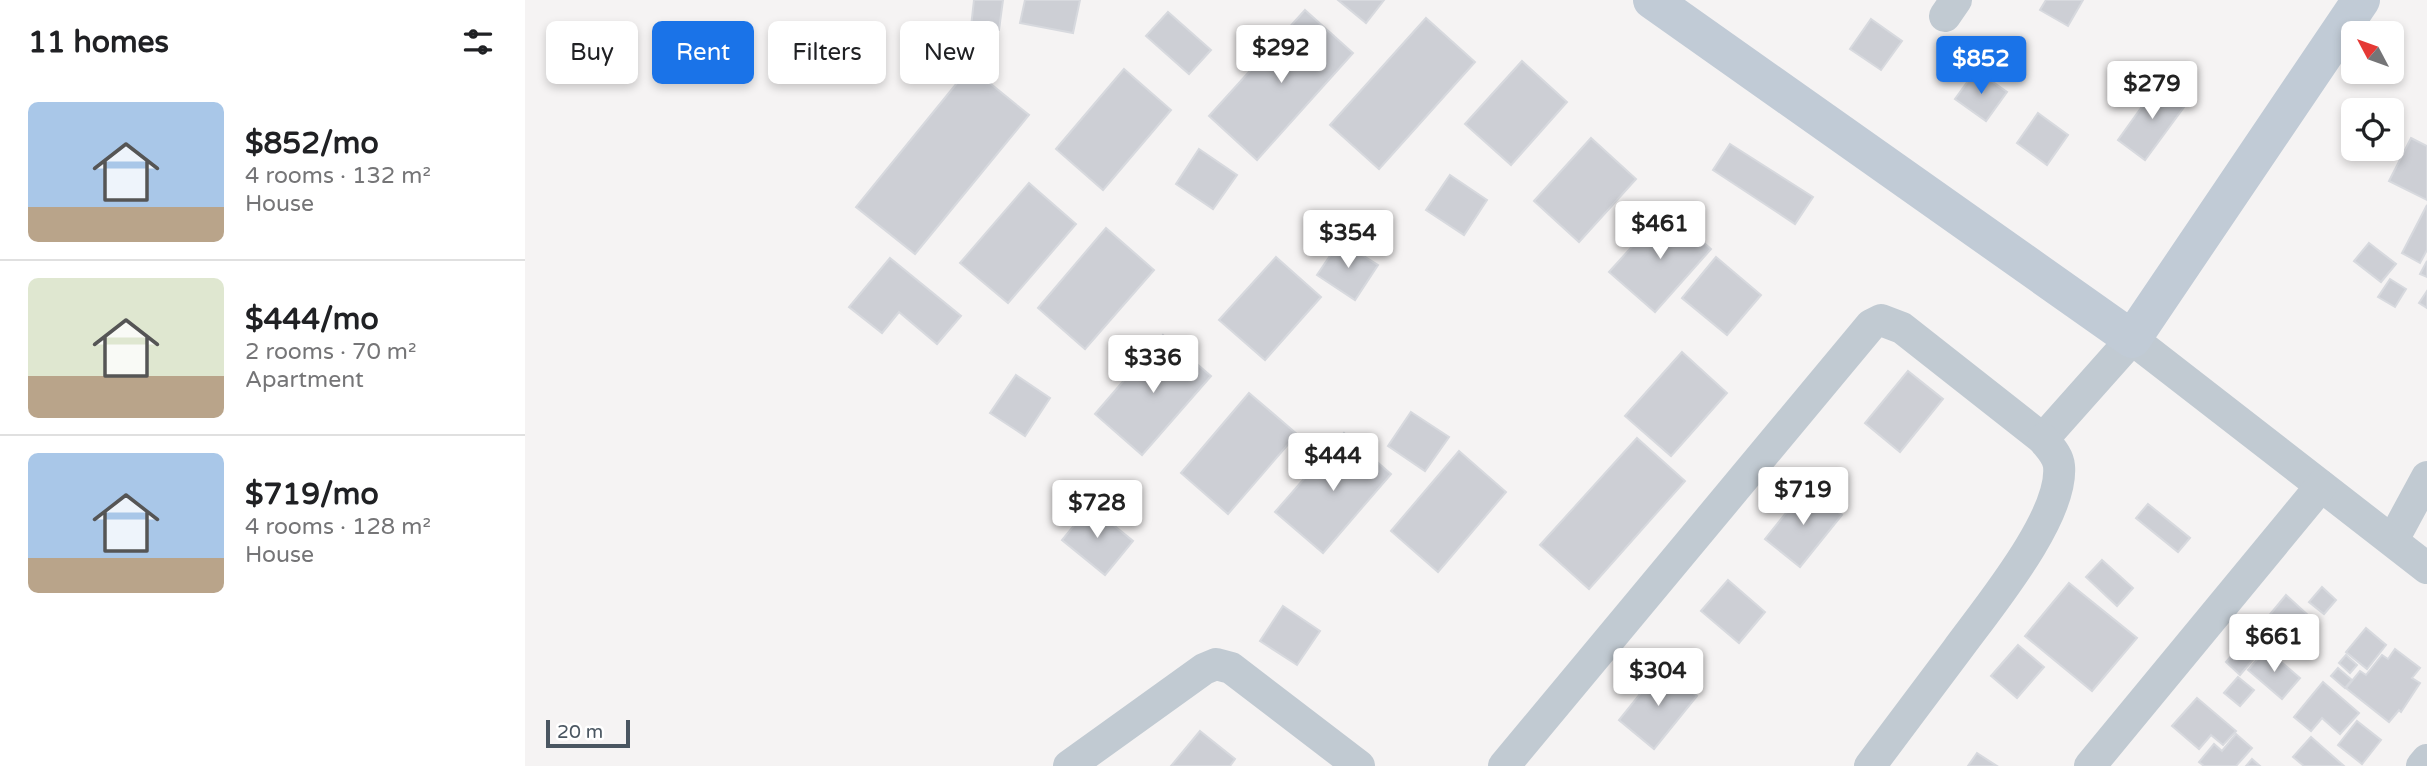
<!DOCTYPE html>
<meta charset="utf-8">
<style>
:root{--surface:#fff;--page:#f2f2f2;--text:#202124;--muted:#757577;--line:#e0e0e0;--accent:#1a73e8}
body{margin:0;font-family:"Varela Round",sans-serif;background:var(--page);color:var(--text);height:100vh;display:flex;flex-direction:column;font-size:26px;white-space:nowrap}
*{box-sizing:border-box;margin:0}
p{font-size:23px;color:var(--muted)}
.icon{flex:none;width:38px;height:38px;fill:none;stroke:currentColor;stroke-width:2;stroke-linecap:round;stroke-linejoin:round}
.map{position:relative;flex:1;overflow:hidden}
.panel{display:flex;flex-direction:column;background:var(--surface);width:525px}
.panel>*{flex:none}
.hud{position:absolute;left:21px;top:21px;width:665px;height:63px;display:flex;gap:14px}
.needle{width:46px;rotate:311deg}
.tools{position:absolute;left:1816px;top:21px;display:grid;gap:14px}
.tools a{display:grid;place-items:center;width:63px;height:63px;border-radius:10px;background:var(--surface);box-shadow:0 4px 10px #0003;font-size:35px}
.scale{position:absolute;left:21px;bottom:18px;width:84px;box-sizing:border-box;padding-left:7px;border:4px solid #4a5661;border-top:0;font-size:19px;line-height:24px;white-space:nowrap;color:#4a5661;-webkit-text-stroke:5px #fff;paint-order:stroke}
.price{position:absolute;translate:-50% -60px;padding:0 16px;border-radius:7px;background:#fff;color:#222;font-size:23px;line-height:46px;filter:drop-shadow(0 2px 4px #0008)}
.price::after{content:'';position:absolute;left:50%;top:42px;width:21px;height:16px;margin-left:-10px;background:inherit;clip-path:polygon(0 0,100% 0,50% 100%)}
.price.active{background:var(--accent);color:#fff}
ul{padding:0;list-style:none}
li{display:flex;align-items:center;gap:21px;height:175px;padding:0 28px}
li+li{border-top:2px solid var(--line)}
li span{display:grid;place-items:center;flex:none;width:196px;height:140px;border-radius:10px;color:#555}
li>.icon{margin-inline-start:auto}
span .icon{width:84px;height:84px;fill:#fffc;stroke-width:1}
li b{font-size:30px}
h2{display:flex;justify-content:space-between;align-items:center;height:84px;padding:0 28px;font-size:30px}
.tag{padding:0 24px;border-radius:10px;background:var(--surface);box-shadow:0 4px 10px #0003;font-size:24px;line-height:63px}
.tag.active{background:var(--accent);color:#fff}
main{display:flex;flex:1;min-height:0}
.map>svg:first-child{display:block}
.building{fill:#cdcfd5;stroke:#d7d9de;stroke-width:2}
.lines{fill:none;stroke-linecap:round;stroke-linejoin:round}
.street{stroke:#c1cad2;stroke-width:32}
.secondary{stroke:#c1cbd6;stroke-width:38}
</style>
<main>
<section class="panel">
<h2>11 homes<svg class="icon" aria-label="filters" viewBox="0 0 24 24"><path d="M4 7h16M4 17h16"/><circle cx="9" cy="7" r="2"/><circle cx="15" cy="17" r="2"/></svg></h2>
<ul>
<li><span style="background:linear-gradient(#a9c7e8 75%,#b9a48a 0)"><svg class="icon" aria-label="home" viewBox="0 0 24 24"><path d="M3 11l9-7 9 7M6 9v11h12V9"/></svg></span><div><b>$852/mo</b><p>4 rooms · 132 m²</p><p>House</p></div></li>
<li><span style="background:linear-gradient(#dfe7d0 70%,#b9a48a 0)"><svg class="icon" aria-label="home" viewBox="0 0 24 24"><path d="M3 11l9-7 9 7M6 9v11h12V9"/></svg></span><div><b>$444/mo</b><p>2 rooms · 70 m²</p><p>Apartment</p></div></li>
<li><span style="background:linear-gradient(#a9c7e8 75%,#b9a48a 0)"><svg class="icon" aria-label="home" viewBox="0 0 24 24"><path d="M3 11l9-7 9 7M6 9v11h12V9"/></svg></span><div><b>$719/mo</b><p>4 rooms · 128 m²</p><p>House</p></div></li>
</ul>
</section>
<div class="map">
<svg width="1902" height="766" viewBox="0 0 1902 766">
<rect width="100%" height="100%" fill="#f5f3f3"/>
<!-- building -->
<g class="building">
<path d="M449,0H478L474,30L446,27Z"/>
<path d="M500,0H555L548,33L495,23Z"/>
<path d="M813,0H859L841,23Z"/>
<path d="M1521,0H1558L1543,26L1515,10Z"/>
<path d="M780,10L828,53L732,160L684,116Z"/>
<path d="M643,12L686,50L664,74L621,36Z"/>
<path d="M901,18L950,62L854,169L805,125Z"/>
<path d="M1346,19L1377,41L1356,70L1325,49Z"/>
<path d="M997,61L1042,102L986,165L940,124Z"/>
<path d="M445,67L504,115L390,254L331,207Z"/>
<path d="M599,69L646,110L578,190L531,149Z"/>
<path d="M1451,70L1482,92L1461,121L1430,99Z"/>
<path d="M1634,83L1662,103L1620,160L1593,140Z"/>
<path d="M1513,113L1543,135L1522,165L1492,143Z"/>
<path d="M1066,138L1111,179L1054,242L1009,201Z"/>
<path d="M1886,138L1902,146V200L1864,181Z"/>
<path d="M1205,144L1288,197L1270,224L1188,170Z"/>
<path d="M674,149L712,175L688,209L651,184Z"/>
<path d="M925,175L962,200L939,235L901,210Z"/>
<path d="M504,183L551,224L483,303L435,263Z"/>
<path d="M1902,205V250L1895,263L1877,253Z"/>
<path d="M1141,209L1186,249L1130,312L1084,272Z"/>
<path d="M581,228L629,270L560,349L513,308Z"/>
<path d="M815,241L853,265L830,300L792,275Z"/>
<path d="M1844,243L1871,264L1856,282L1829,261Z"/>
<path d="M751,257L796,297L740,360L694,320Z"/>
<path d="M1191,257L1236,295L1202,335L1157,298Z"/>
<path d="M365,258L436,316L412,344L374,312L357,333L324,307Z"/>
<path d="M1902,261V277L1895,274Z"/>
<path d="M1865,279L1881,289L1870,307L1853,297Z"/>
<path d="M1902,291V308L1894,303Z"/>
<path d="M638,335L686,376L617,455L570,414Z"/>
<path d="M1157,352L1202,393L1146,456L1100,416Z"/>
<path d="M1383,371L1418,399L1375,452L1340,423Z"/>
<path d="M491,375L525,398L500,436L465,413Z"/>
<path d="M724,393L772,434L703,514L656,473Z"/>
<path d="M886,412L924,437L900,471L863,446Z"/>
<path d="M819,433L866,474L798,553L750,512Z"/>
<path d="M1112,438L1160,481L1064,589L1015,545Z"/>
<path d="M934,451L981,492L913,572L866,531Z"/>
<path d="M1282,487L1317,515L1275,567L1240,539Z"/>
<path d="M1623,504L1665,538L1653,552L1611,518Z"/>
<path d="M565,506L608,541L580,575L537,540Z"/>
<path d="M1577,560L1608,588L1592,606L1561,577Z"/>
<path d="M1203,580L1240,612L1214,643L1176,611Z"/>
<path d="M1544,583L1612,638L1567,691L1500,636Z"/>
<path d="M1797,587L1811,600L1799,614L1784,602Z"/>
<path d="M1761,595L1784,616L1764,638L1742,618Z"/>
<path d="M758,606L795,631L772,665L735,641Z"/>
<path d="M1841,628L1861,645L1842,669L1821,652Z"/>
<path d="M1724,636L1738,648L1715,675L1701,662Z"/>
<path d="M1493,645L1519,667L1492,698L1466,676Z"/>
<path d="M1741,649L1775,678L1757,699L1723,670Z"/>
<path d="M1870,649L1895,668L1887,678L1895,683L1876,712L1874,710L1864,722L1821,688L1835,671L1841,675L1857,655L1863,659Z"/>
<path d="M1821,655L1832,665L1825,673L1814,663Z"/>
<path d="M1136,668L1172,696L1129,749L1094,720Z"/>
<path d="M1813,668L1827,680L1820,688L1806,676Z"/>
<path d="M1713,677L1729,690L1715,706L1699,693Z"/>
<path d="M1798,682L1834,713L1815,734L1797,718L1786,731L1769,717Z"/>
<path d="M1672,698L1711,731L1698,745L1686,735L1674,749L1647,726Z"/>
<path d="M1832,721L1856,740L1837,764L1813,745Z"/>
<path d="M675,731L710,759L705,766H646Z"/>
<path d="M1711,734L1727,748L1711,766H1679L1674,762L1689,744L1697,751Z"/>
<path d="M1786,737L1819,766H1779L1768,757Z"/>
<path d="M1452,753L1472,766H1443Z"/>
<path d="M1727,759L1735,766H1721Z"/>
</g>
<g class="lines">
<!-- street -->
<g class="street">
<path d="M1420,16L1431,0"/>
<path d="M1868,540L1902,477"/>
<path d="M544,766L679,669L691,664L706,668L834,766"/>
<path d="M979,766L1346,325L1356,320L1377,328L1518,439L1607,339L1902,568"/>
<path d="M1345,766C1374,727 1403,689 1432,650C1461,610 1539,517 1534,466C1533,455 1524,447 1518,439"/>
<path d="M1565,766L1796,486"/>
<path d="M1897,766L1902,760"/>
</g>
<!-- secondary -->
<path class="secondary" d="M1127,0L1607,339L1836,0"/>
</g>
</svg>
<div class="tools">
<a><svg class="needle" viewBox="-14 -14 28 28"><path d="M0-13l5 13h-10z" fill="#e53935"/><path d="M0 13l5-13h-10z" fill="#757577"/></svg></a>
<a><svg class="icon" aria-label="locate" viewBox="0 0 24 24"><circle cx="12" cy="12" r="6"/><path d="M12 2v4M12 18v4M2 12h4M18 12h4"/></svg></a>
</div>
<div class="scale">20 m</div>
<b class="price" style="left:756px;top:85px">$292</b>
<b class="price active" style="left:1456px;top:96px">$852</b>
<b class="price" style="left:1627px;top:121px">$279</b>
<b class="price" style="left:1135px;top:261px">$461</b>
<b class="price" style="left:823px;top:270px">$354</b>
<b class="price" style="left:628px;top:395px">$336</b>
<b class="price" style="left:808px;top:493px">$444</b>
<b class="price" style="left:1278px;top:527px">$719</b>
<b class="price" style="left:572px;top:540px">$728</b>
<b class="price" style="left:1749px;top:674px">$661</b>
<b class="price" style="left:1133px;top:708px">$304</b>
<div class="hud">
<a class="tag">Buy</a>
<a class="tag active">Rent</a>
<a class="tag">Filters</a>
<a class="tag">New</a>
</div>
</div>
</main>
